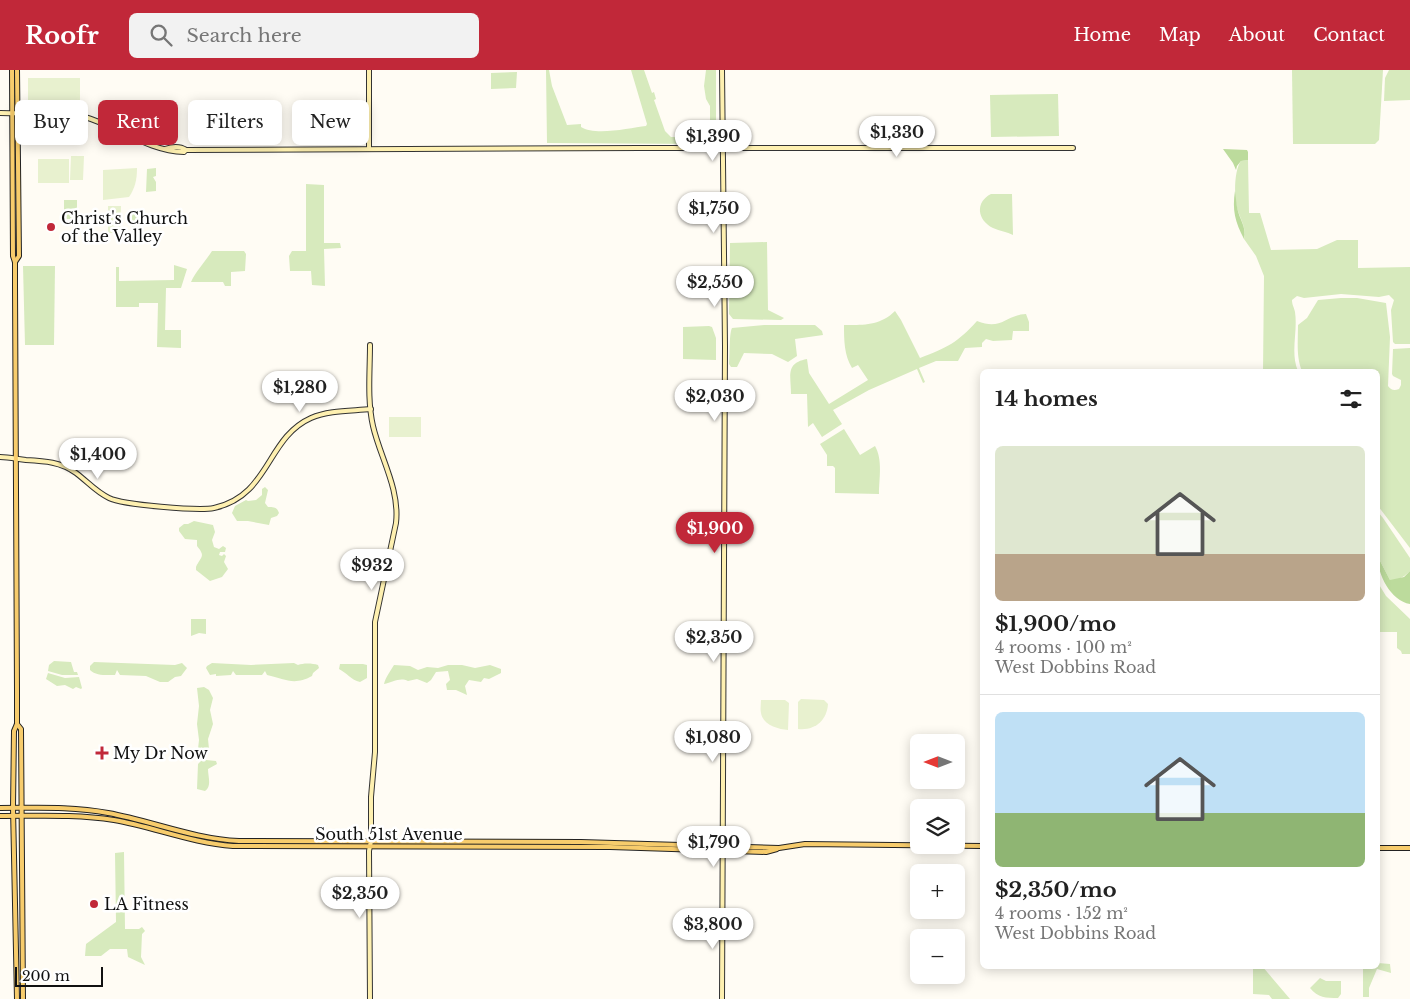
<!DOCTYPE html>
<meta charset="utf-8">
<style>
:root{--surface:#fff;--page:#f2f2f2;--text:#222;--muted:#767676;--line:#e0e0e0;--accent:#c12839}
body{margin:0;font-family:"Libre Baskerville",serif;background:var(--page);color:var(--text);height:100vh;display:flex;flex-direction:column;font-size:19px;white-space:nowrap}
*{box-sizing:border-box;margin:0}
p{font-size:16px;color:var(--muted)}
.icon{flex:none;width:28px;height:28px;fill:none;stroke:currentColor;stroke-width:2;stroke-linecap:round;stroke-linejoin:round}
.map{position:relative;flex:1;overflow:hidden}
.panel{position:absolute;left:980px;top:299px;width:400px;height:600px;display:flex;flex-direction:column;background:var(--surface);border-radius:8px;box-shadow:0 2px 12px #0003}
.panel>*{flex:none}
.hud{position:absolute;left:15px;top:30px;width:475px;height:45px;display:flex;gap:10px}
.needle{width:32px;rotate:270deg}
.buttons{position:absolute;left:910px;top:664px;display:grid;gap:10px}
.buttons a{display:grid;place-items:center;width:55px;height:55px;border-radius:8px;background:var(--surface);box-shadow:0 2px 12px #0003;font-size:25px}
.scale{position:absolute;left:15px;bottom:12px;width:88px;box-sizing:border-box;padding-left:5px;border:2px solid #111;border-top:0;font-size:14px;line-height:18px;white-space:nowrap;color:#111;-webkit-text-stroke:4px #fff;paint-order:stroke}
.price{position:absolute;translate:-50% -42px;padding:0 11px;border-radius:18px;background:#fff;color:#222;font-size:16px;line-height:32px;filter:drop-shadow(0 1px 2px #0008)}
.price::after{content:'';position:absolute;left:50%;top:30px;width:15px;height:11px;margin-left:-8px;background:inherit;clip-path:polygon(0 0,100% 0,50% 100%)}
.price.active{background:var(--accent);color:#fff}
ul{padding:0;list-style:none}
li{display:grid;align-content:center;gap:10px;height:265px;padding:0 15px}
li+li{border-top:1px solid var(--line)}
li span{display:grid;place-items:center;height:155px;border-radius:8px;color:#555}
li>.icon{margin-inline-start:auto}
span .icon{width:90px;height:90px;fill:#fffc;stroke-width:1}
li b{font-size:21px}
h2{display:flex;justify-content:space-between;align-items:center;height:60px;padding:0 15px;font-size:21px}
.chip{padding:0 18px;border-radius:8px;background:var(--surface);box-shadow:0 2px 12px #0003;font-size:18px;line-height:45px}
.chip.active{background:var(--accent);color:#fff}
header{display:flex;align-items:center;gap:30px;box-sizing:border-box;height:70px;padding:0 25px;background:var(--accent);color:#fff}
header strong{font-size:24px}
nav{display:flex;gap:28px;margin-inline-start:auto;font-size:18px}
.search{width:350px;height:45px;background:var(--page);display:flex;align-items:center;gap:12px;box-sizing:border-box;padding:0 18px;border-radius:8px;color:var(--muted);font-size:19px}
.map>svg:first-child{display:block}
.green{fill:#d7eabd}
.forest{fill:#bcdb9c}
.pitch{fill:#e8f1cf}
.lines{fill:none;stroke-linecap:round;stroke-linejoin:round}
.secondary-casing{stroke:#333;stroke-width:6}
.primary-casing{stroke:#222;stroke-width:6}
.secondary{stroke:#fef0b0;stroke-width:4}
.primary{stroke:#f7cc6c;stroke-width:4}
.poi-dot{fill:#c12839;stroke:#fff;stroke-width:2}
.labels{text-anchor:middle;stroke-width:5;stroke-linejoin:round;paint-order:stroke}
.poi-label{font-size:16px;fill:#111;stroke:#fff;text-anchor:start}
.street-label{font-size:16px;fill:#111;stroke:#fff}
</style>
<header>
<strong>Roofr</strong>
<div class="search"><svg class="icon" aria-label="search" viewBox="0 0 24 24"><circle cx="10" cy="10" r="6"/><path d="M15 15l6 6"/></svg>Search here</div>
<nav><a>Home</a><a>Map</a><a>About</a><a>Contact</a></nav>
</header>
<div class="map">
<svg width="1410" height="929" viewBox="0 0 1410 929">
<rect width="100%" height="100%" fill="#fffcf4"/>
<!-- green -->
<g class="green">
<path d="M546,0H549L552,16L567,55L581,54V57C595,66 630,58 646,56L647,54L631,0H644L652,23L654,22L656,29L654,30L665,61L671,67H697L710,55V36L706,29L704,16L706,0H716V69L712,72H702L698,74L547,73Z"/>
<path d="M1292,0H1383L1379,70L1375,74H1293Z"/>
<path d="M1389,0H1410V30L1384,31L1385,8Z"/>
<path d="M517,2L516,18L491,19V3Z"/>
<path d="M1058,24L1059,66L991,67L990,25Z"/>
<path d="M1248,90L1249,143H1260L1271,180L1317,179L1337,170H1358V198L1410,197V274H1395L1393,272L1391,240L1394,230L1389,225L1379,227L1341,224L1304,228L1297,226L1292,230C1292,235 1294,237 1295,242C1298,262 1290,282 1298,301H1263L1264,206L1256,186L1244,169C1247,158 1240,149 1237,138C1234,127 1234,100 1241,91Z"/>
<path d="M156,98V106L153,107L156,112V121L146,122L147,99Z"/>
<path d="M306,114L324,115V173H340L341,178L324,179L325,216L312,215L311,201H290L289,186L292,181H306Z"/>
<path d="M991,124H1012L1013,165C1007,162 1000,161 993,158C977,150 975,132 991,124Z"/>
<rect x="64" y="130" width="13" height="19"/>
<path d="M139,139H142V163H132V143H139Z"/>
<path d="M767,172L768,240L784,248L781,250L733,249L729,244L730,173Z"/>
<path d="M212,181H244L246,184L245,201L231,202V216H225L223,212H191C196,201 205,192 212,181Z"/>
<path d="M174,195L187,199L181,218H166L165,260H181V278L157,277L158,233H139V237H116V197H119V211L174,210Z"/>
<path d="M23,196H55L54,275H25Z"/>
<path d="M1341,228H1357L1386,233L1390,267L1388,316C1391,320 1394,321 1399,319L1401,315V310L1393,306L1392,304L1393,279L1410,278V478L1378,436V301H1302C1296,287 1298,271 1298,255L1307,248L1318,230Z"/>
<path d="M895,241L901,250L920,288C948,277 957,273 977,251C1002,261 1005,245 1026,244L1029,252V261H1013L1012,270L993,271L986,269L982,273V277L965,278L958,291H936L919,298L925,312L923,313L917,299L869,320L833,340L842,354L822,367L813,353L808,357L807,324H791C791,306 785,293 807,289L809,303L829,334L868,310L858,295L852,298C844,285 844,270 844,255C863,255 880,256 895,241Z"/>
<path d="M764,255H815L822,261L823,265L795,269L797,286L788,292L772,284L744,283L737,297H731L729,294C730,284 729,264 732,258Z"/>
<path d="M709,256L712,257L716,268V290L683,289V257Z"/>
<path d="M844,359L860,385L875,376C883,390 879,409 879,424L835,423V398L833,396H827V385L820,374Z"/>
<path d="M265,417L268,420L265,433L268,437C274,437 277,437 279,443L277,446L271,448L269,455L248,451H237L232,443L235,436L246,430L248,431L256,430L262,425V419Z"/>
<path d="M1378,442L1383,448L1410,488V501C1405,506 1398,511 1390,510L1378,487Z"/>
<path d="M194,451L213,455L215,462L212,470L214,477L219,479L223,476L226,478L225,482H220L219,485L222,486L224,484L226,486L224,492L228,499L222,507L210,511L196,500V497C201,486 206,487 197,476V470L185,469L179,461V458L184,454H188Z"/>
<path d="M1378,513L1386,526L1410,549V584H1402L1401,581L1397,578V562H1378Z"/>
<path d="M191,549H206V564L199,563L191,566Z"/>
<path d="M54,591L71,592L74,602H77L78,605H62L48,601L49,595Z"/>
<path d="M94,592L175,595L182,593L187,598L181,606L175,607L168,612H160L146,606L120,605L117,600L115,605C106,605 96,606 90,600V596Z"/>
<path d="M212,593L251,595L294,593L298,595C303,593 312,593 318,595L319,598L313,603L312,606C294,616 285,609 267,605L265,601L262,605H236L233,601L231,605L216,606V604L210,605L206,598L207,596Z"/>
<path d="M340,594H363L367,595V608L360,612C351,610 347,603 339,599Z"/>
<path d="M394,595L410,596L418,600L427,597L438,598L448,595H462L475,598L490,595L501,599V603L489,609L484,608L481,612L469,610L465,616L467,625L456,620H447L446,614L450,610L448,601L436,602L431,610L427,613L417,609L408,611C400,607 393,612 384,614C385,608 391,600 394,595Z"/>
<path d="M48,603L65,608L79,607L82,618L81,619L76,617L73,619L65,615L57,616L46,609Z"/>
<path d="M204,617L209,620L213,628L210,640L213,654L208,669L209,679L206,681V690L216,691L217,694L208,699C208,707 212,716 205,721L197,719L198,694L202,690L197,688L199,670L197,654L199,636L197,618Z"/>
<path d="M124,782L125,859H139L142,857L145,861L142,864L141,887L145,895L128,887L127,879H110L101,886H85L86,874L116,852L115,783Z"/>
<path d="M1378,893L1390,894L1391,903L1377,899L1369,918V927H1363V896H1378Z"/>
<path d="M1253,896H1262L1290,929H1272L1269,925L1253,924Z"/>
<path d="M1320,908L1326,911H1341V924L1338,928C1326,928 1318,928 1310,918Z"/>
</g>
<!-- forest -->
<g class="forest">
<path d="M1223,79L1247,80L1248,82V90L1241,91L1237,96L1236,100L1233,93Z"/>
<path d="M1235,121C1236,126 1236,132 1237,137C1239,149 1247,157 1244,169C1235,152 1232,140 1235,121Z"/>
<path d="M1378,487L1390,510L1404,507L1410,501V534C1391,531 1377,504 1378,487Z"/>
</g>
<!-- pitch -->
<g class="pitch">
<rect x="28" y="8" width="52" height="25"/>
<path d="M71,86H84L83,110H70Z"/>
<rect x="38" y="89" width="31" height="24"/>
<path d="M137,98C137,110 135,118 129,127L103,130V100Z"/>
<path d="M108,136H121L120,163H108Z"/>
<rect x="389" y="347" width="32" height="20"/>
<path d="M801,629L824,630L828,634C827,650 815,661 798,659V632Z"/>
<path d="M761,630H785L789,633L788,660C778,659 763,655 761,643C760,639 761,634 761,630Z"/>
</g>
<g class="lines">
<defs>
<g id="secondary">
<path d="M722,0L725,276L722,929"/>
<path d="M0,43C28,44 58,40 85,47C119,57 148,81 184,82L186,80"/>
<path d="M165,79C171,77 180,76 186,80L641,78H1073"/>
<path d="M369,79V0"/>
<path d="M0,387C9,387 17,389 26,390C45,391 61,392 76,403C88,412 96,422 109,428C123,435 199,441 214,438C270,426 266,368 311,348C329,340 351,341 371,339"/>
<path d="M370,929L369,781L371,771V727L375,682V552L396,453C400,419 380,387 373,356C367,330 370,301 370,275"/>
</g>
<g id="primary">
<path d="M12,0L13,186L15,192V216L17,620V654L14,661L13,738L17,929"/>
<path d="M15,192L19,186L17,0"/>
<path d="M17,654L21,659L23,929"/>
<path d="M0,738C36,738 72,736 108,743C152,751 194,769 239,771L581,772L779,778L805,774L982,776"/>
<path d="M0,746C38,746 77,744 114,750C154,757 192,773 233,776L610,777L766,782L777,779"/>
<path d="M1378,778H1410"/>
</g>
</defs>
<!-- secondary casing -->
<use href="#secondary" class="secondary-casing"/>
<!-- primary casing -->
<use href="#primary" class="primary-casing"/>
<!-- secondary -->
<use href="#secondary" class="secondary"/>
<!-- primary -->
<use href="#primary" class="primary"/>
</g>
<!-- markers -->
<g class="poi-dot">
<circle cx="51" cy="157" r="5"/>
<path d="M99.5 675.5h5v5h5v5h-5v5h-5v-5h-5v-5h5z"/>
<circle cx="94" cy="834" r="5"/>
</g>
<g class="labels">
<!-- poi labels -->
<g class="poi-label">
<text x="61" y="154">Christ's Church<tspan x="61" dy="18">of the Valley</tspan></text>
<text x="113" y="689">My Dr Now</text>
<text x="104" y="840">LA Fitness</text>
</g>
<!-- street labels -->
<g class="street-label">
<text x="389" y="770">South 51st Avenue</text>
</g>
</g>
</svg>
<div class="buttons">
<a><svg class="needle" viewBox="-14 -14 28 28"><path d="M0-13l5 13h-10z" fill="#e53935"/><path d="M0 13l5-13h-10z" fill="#767676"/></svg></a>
<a><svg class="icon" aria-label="layers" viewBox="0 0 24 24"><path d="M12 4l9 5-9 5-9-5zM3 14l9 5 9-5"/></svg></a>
<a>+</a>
<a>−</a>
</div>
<div class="scale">200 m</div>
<b class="price" style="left:897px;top:88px">$1,330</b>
<b class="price" style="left:713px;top:92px">$1,390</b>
<b class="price" style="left:714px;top:164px">$1,750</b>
<b class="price" style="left:715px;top:238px">$2,550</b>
<b class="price" style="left:300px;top:343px">$1,280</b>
<b class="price" style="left:715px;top:352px">$2,030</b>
<b class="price" style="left:98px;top:410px">$1,400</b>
<b class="price active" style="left:715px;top:484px">$1,900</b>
<b class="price" style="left:372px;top:521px">$932</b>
<b class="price" style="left:714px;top:593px">$2,350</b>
<b class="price" style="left:713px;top:693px">$1,080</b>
<b class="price" style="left:714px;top:798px">$1,790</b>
<b class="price" style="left:360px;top:849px">$2,350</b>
<b class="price" style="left:713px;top:880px">$3,800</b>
<div class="hud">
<a class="chip">Buy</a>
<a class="chip active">Rent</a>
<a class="chip">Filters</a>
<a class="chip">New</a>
</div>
<section class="panel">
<h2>14 homes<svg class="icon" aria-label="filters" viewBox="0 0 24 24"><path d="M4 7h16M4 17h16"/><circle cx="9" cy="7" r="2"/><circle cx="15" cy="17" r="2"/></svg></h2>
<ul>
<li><span style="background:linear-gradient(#dfe7d0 70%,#b9a48a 0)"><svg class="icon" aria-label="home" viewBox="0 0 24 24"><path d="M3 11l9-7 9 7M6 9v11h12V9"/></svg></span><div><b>$1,900/mo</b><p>4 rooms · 100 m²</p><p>West Dobbins Road</p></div></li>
<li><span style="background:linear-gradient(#bfe0f5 65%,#8fb573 0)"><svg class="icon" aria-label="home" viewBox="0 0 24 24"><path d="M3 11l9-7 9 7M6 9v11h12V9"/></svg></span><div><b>$2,350/mo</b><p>4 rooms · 152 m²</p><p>West Dobbins Road</p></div></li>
</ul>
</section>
</div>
